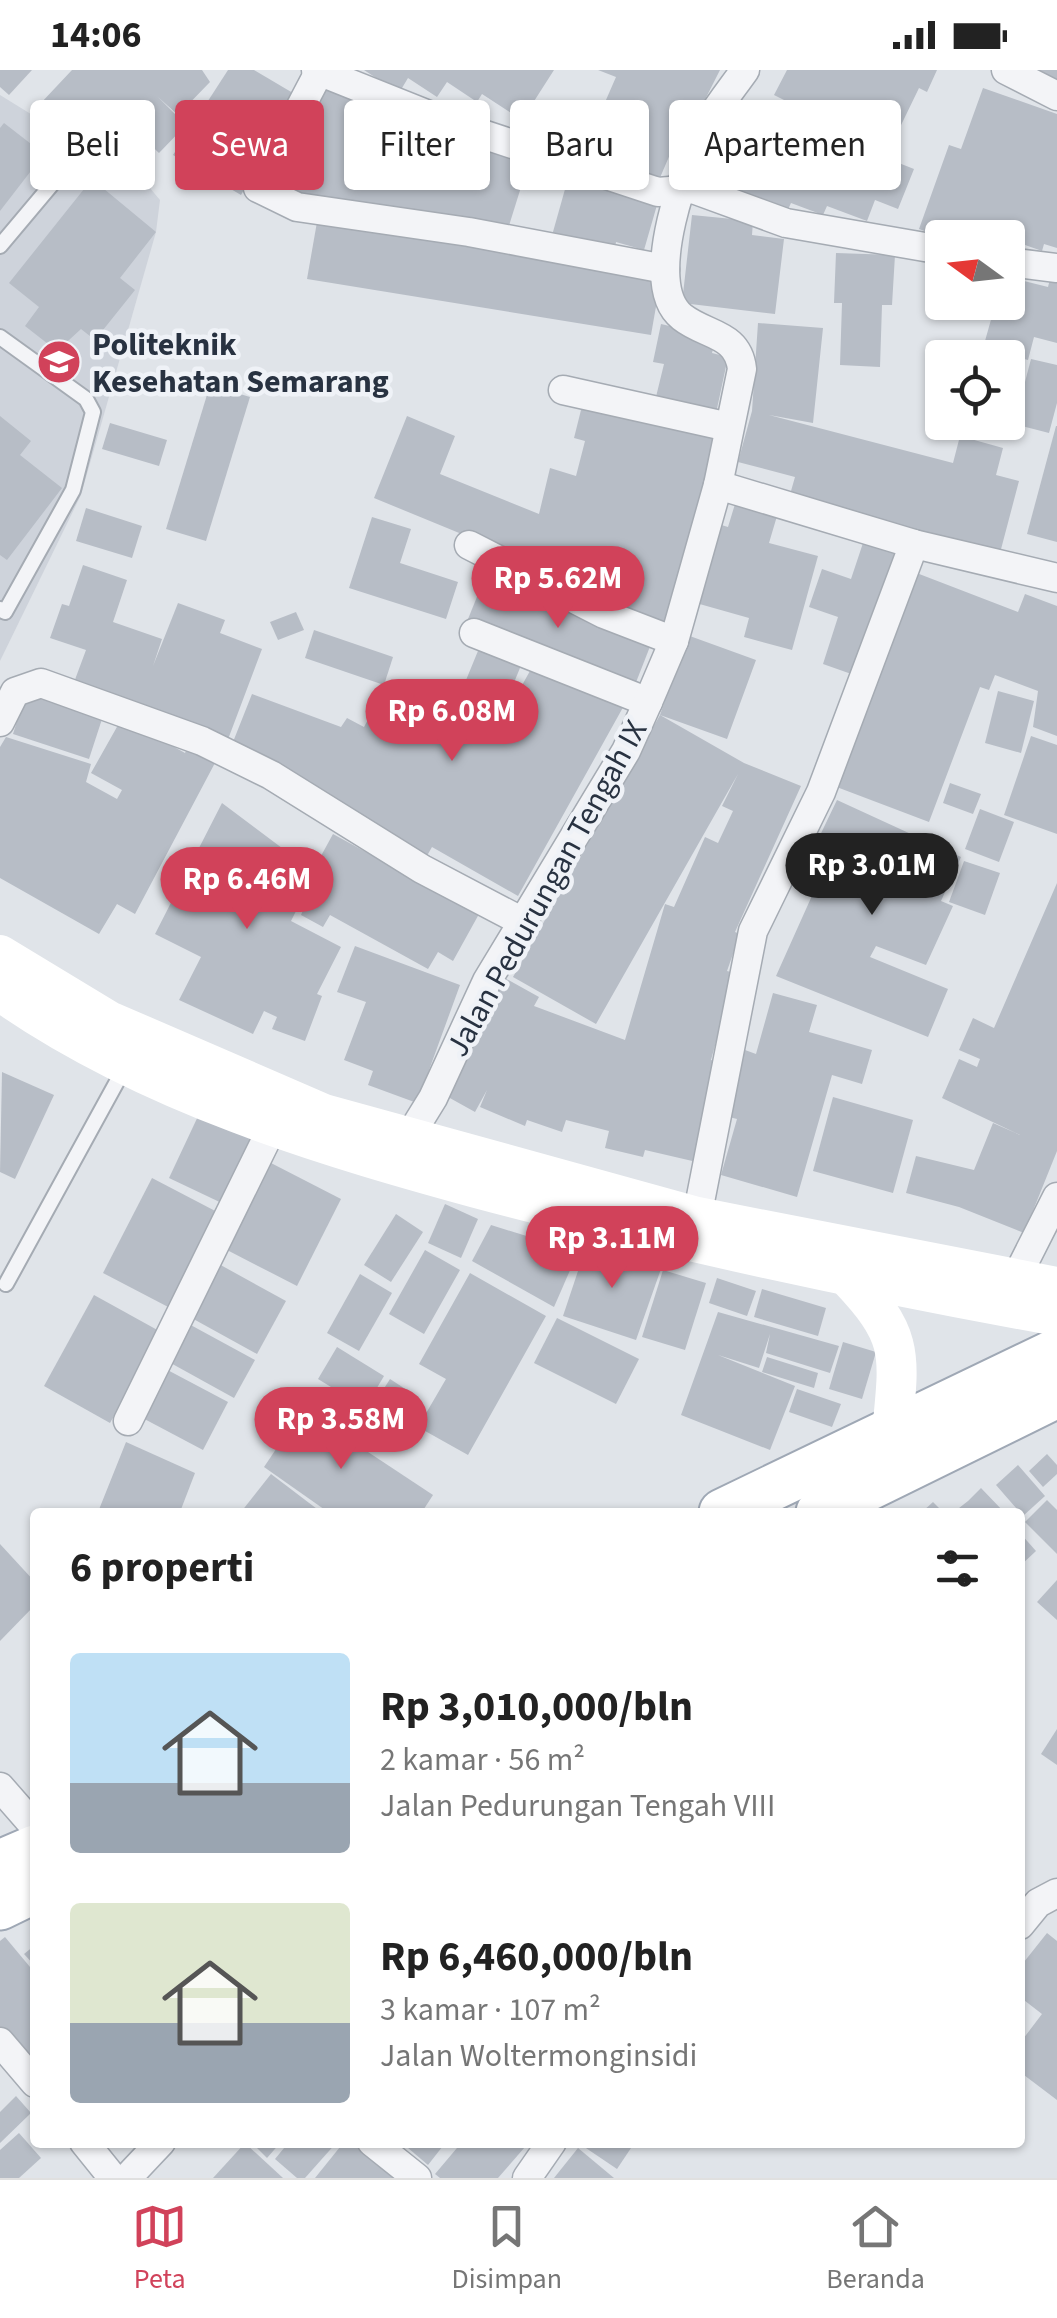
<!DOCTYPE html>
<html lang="id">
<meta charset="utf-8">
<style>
:root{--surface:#fff;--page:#f6f6f6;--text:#222;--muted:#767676;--line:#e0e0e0;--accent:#d1425a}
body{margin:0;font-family:"Source Sans 3",sans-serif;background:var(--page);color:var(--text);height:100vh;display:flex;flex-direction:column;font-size:38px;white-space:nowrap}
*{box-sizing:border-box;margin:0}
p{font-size:32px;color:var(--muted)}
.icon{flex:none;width:55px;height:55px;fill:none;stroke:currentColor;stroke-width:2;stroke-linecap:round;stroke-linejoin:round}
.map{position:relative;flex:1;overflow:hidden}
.panel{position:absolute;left:30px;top:1438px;width:995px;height:640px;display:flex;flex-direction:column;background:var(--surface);border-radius:10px;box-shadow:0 2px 8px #0004}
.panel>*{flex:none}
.banner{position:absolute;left:30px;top:30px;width:998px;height:90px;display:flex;gap:20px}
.needle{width:65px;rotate:285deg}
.fabs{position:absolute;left:925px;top:150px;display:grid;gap:20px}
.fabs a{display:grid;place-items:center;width:100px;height:100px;border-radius:10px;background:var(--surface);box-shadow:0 2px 8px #0004;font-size:50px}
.price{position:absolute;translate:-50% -85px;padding:0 22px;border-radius:35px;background:var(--accent);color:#fff;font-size:32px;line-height:65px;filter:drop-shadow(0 2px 5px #0008)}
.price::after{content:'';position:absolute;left:50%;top:60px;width:30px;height:22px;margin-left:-15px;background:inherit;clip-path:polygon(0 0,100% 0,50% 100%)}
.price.active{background:#222;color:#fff}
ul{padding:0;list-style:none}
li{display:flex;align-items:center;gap:30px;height:250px;padding:0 40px}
li span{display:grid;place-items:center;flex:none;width:280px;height:200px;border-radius:10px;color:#555}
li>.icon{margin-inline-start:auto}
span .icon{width:120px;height:120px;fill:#fffc;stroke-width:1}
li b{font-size:42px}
h2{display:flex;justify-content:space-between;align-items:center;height:120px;padding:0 40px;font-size:42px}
.chip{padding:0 35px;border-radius:10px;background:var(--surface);box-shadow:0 2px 8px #0004;font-size:35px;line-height:90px}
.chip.active{background:var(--accent);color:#fff}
.status{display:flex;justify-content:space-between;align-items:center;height:70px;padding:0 50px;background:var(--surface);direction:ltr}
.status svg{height:28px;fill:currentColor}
.menu{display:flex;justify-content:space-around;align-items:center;height:140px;border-top:2px solid var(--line);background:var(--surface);font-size:28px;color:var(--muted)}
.menu a{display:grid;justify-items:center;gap:5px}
.menu .active{color:var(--accent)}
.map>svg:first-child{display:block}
.built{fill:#ced3db}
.building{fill:#b7bdc6}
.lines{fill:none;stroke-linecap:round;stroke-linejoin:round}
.lane-casing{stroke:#a5abb3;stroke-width:18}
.street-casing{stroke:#a5abb3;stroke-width:31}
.primary-casing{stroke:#9fa8b5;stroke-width:49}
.lane{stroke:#f3f4f7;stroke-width:14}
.street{stroke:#f3f4f7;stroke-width:28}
.secondary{stroke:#fff;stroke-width:40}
.primary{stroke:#fff;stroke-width:45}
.labels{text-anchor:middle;stroke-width:9;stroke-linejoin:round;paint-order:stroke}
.poi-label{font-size:32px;font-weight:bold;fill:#283241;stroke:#eff2f7;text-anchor:start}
.street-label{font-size:32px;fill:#283241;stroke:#eff2f7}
</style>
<div class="status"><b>14:06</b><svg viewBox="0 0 49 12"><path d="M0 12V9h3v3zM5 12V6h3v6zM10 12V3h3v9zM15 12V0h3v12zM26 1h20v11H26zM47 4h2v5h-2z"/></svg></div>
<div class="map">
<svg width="1057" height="2108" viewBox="0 0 1057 2108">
<rect width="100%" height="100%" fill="#e0e4e9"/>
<!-- built -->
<path class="built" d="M0,25L149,117L160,130L156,162L81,425L0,591Z"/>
<!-- building -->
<g class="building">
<path d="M0,0H32L9,25L0,17Z"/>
<path d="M72,0H202L210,12L178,45L158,27L186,55L159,83L131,56L104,85L87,68L82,74L40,34Z"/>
<path d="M228,0H254L298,26L241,125L173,85Z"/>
<path d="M364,0H554L522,50L482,24L477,32L447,12L437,27L408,8L399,23Z"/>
<path d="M598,0H720L684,71L677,68L656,117L582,85L616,7Z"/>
<path d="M787,0H937L927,22L919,18L888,82L774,25Z"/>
<path d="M1035,0H1057V9Z"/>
<path d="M320,14L528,95L506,165L281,124L305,46Z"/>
<path d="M983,18L1057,44V178L1044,174L1042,181L971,156L966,168H944L919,159L949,75L961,79Z"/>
<path d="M744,32L914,99L898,139L875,130L867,151L827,136L823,145L791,133L785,146L711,116Z"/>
<path d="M4,53L44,84L0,141V58Z"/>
<path d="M569,105L657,135L644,180L616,172L615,178L583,169L581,177L551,169Z"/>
<path d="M92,109L156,162L120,208L135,220L95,270L81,259L57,281L25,256L39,237L9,213Z"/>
<path d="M692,145L753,151L752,165L784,169L775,244L682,233Z"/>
<path d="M317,152L661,208L651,265L307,209Z"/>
<path d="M836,183L895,185L892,235H882L880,297L840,295L842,233H834Z"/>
<path d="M1051,205L1057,207V273L1034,267L1028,290L983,278L996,232H1008V207L1048,217Z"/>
<path d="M758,253L823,258L813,353L769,345L953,393L960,366L1003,378L996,405L1019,411L1000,483L789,428L795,407L738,392L752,341Z"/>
<path d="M661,254L716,267L712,283L728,287L715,348L654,335L664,294L653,292Z"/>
<path d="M1031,289L1057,295V333L1049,363L1014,354Z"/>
<path d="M210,315L250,327L206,471L166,459Z"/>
<path d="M583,332L720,365L703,439L697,437L680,501L685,503L662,561L503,481L374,428L407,346L455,366L440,404L539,444L550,398L576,406L585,371L574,368Z"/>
<path d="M0,346L31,371L20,385L62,418L7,490L0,485Z"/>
<path d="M110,353L167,370L159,396L102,379Z"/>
<path d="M1056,356H1057V472L1027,464Z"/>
<path d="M735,434L777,446L769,473L818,486L792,580L744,567L749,548L696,533L718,454L728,457Z"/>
<path d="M86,438L142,456L132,488L76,471Z"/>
<path d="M372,447L411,459L400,493L458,512L446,549L349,518Z"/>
<path d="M864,470L898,481L857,606L823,594L838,547L809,537L822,499L851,509Z"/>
<path d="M83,495L127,510L113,552L162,569L153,596L178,533L225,550L220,563L262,579L227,672L73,615L86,580L50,568L62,534L69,536Z"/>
<path d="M487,502L597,545L651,574L633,620L466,554Z"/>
<path d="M914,502L1018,542L1025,524L1057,536V666L1033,657L1038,621L995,605L989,620L980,617L929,752L834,716Z"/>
<path d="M296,542L304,560L278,570L270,552Z"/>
<path d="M314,560L393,587L384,615L305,588Z"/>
<path d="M687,565L756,590L727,669L660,645L744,693L801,716L735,862L740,864L727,901L735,903L711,990L718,992L701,1093L645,1080L643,1087L605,1078L609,1061L566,1050L562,1062L527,1050L525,1056L480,1037L487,1020L475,1042L439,1022L503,907L539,927L534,936L625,970L665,834L674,837L705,767L718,773L733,741L722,736L738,704L596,954L513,907L660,645Z"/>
<path d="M480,576L522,593L489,674L535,592L626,632L518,826L432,777L424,791L355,752L360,744L309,715L311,712L231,677L252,624L341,657L347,648L364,657L385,619L448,654Z"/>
<path d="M998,621L1034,631L1021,683L985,673Z"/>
<path d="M26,622L103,646L89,689L13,664Z"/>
<path d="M122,648L185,683L189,675L216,691L135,844L117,834L99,864L0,808V677L6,667L91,694L86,712L117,729L122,720L91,703Z"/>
<path d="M1031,666L1057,675V764L1004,745Z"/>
<path d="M950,713L981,724L973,744L943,733Z"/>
<path d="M837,730L961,787L941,831L953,836L926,895L876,876L870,887L948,919L928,967L776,906L815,819L798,811Z"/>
<path d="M222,733L302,793L282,831L297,839L291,851L341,877L317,924L322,926L305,971L272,959L277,947L264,941L253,964L179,930L201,887L155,864Z"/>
<path d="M980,739L1014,752L999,792L965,779Z"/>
<path d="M333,764L479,844L453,891L438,882L428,899L330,845L323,857L301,845L306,833L298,828Z"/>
<path d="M964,791L1000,803L985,845L949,832Z"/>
<path d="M1057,813V1081L1024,1163L959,1137L906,1123L916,1086L974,1100L993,1053L1020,1065L942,1028L959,989L977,997L980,989L959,980L973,948L994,958Z"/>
<path d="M355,876L460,915L417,1033L368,1015L373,1001L344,990L366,932L337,922Z"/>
<path d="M773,923L817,935L809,962L872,980L862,1014L832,1005L797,1127L721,1105L737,1049L725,1046L745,980L756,984Z"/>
<path d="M2,1002L54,1025L15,1109L0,1102Z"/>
<path d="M833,1027L913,1050L893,1123L813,1101Z"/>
<path d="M200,1042L259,1070L228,1136L169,1108Z"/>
<path d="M271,1093L341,1129L297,1216L227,1180Z"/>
<path d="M152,1108L221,1144L172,1239L103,1203Z"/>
<path d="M445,1134L478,1149L461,1188L428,1173Z"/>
<path d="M396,1144L423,1162L391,1212L364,1195Z"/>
<path d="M491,1155L578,1182L554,1237L472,1191Z"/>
<path d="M588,1171L662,1196L636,1270L563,1246Z"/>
<path d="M425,1180L460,1200L424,1264L389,1244Z"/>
<path d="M217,1193L286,1231L257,1284L188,1246Z"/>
<path d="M663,1200L706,1213L685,1280L642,1267Z"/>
<path d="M470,1203L546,1246L468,1385L418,1357L446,1309L419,1294Z"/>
<path d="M360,1204L392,1223L359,1281L327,1263Z"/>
<path d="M717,1208L756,1221L747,1246L709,1233Z"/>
<path d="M762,1219L826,1238L818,1266L754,1247Z"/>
<path d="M94,1225L161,1262L110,1353L44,1316Z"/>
<path d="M718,1242L839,1276L830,1303L766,1283L770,1264L759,1298L718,1285L795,1316L770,1380L681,1345Z"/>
<path d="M557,1248L639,1289L616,1334L534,1293Z"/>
<path d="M187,1253L255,1290L234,1328L167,1291Z"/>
<path d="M843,1272L876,1282L862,1329L829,1319Z"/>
<path d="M337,1277L384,1306L365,1338L318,1309Z"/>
<path d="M767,1287L818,1303L814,1318L762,1302Z"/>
<path d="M160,1296L228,1332L203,1380L135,1344Z"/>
<path d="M390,1309L410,1322L374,1379L354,1366Z"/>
<path d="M797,1319L841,1334L832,1357L789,1342Z"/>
<path d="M303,1339L433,1425L422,1442H328L264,1397Z"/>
<path d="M126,1372L195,1403L180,1442H98Z"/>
<path d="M1047,1384L1057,1395V1404L1043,1417L1029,1401Z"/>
<path d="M1018,1395L1045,1426L1023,1446L996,1415Z"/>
<path d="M271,1404L321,1442H241Z"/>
<path d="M981,1418L1004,1442H954L968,1431Z"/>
<path d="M1047,1430L1057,1440V1484L1025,1452Z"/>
<path d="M933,1432L943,1442H922Z"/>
<path d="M1020,1463L1036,1481L1020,1496Z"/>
<path d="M0,1474L35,1512V1535L0,1571Z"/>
<path d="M1057,1510V1550L1037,1532Z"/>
<path d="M1057,1659V1695L1041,1684Z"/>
<path d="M1047,1863L1057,1871V2030L1020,2002V1973L1042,1944L1020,1927V1897Z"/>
<path d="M5,1867L35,1903V1978L24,1988L0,1959V1871Z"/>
<path d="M35,1875V1896L24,1884Z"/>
<path d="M16,2026L31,2043L0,2073V2042Z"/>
<path d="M19,2063L41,2088L19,2108H0V2080Z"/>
<path d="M251,2072H281L267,2088Z"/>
<path d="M289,2072H337L305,2108H297L275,2089Z"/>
<path d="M344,2072H360L396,2103L392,2108H315Z"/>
<path d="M401,2072H446L428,2095Z"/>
<path d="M462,2072H519L525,2077L498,2108H440L435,2104Z"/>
<path d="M577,2072H635L617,2099Z"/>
<path d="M245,2073L283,2108H213Z"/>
<path d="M578,2078L614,2108H554Z"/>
</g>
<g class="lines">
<defs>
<g id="lane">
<path d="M0,176L58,107"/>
<path d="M0,267L86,329L93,342L73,420L5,542L0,539"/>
<path d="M6,1214L125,997"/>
</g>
<g id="street">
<path d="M316,0L446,52L658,122L693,119L786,153L942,180"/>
<path d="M1006,0L1057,26"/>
<path d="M318,4L258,118L297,137L469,162L665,199"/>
<path d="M1008,192L1057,198"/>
<path d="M563,320L729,357"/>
<path d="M718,415L914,474L1057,508"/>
<path d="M469,475L604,544L674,571"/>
<path d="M474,563L648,632"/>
<path d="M0,652L15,622L41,613L202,671L271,705L422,799L521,851"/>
<path d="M401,1080L433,1028L487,911L626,681L648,632L674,571L718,415L742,299C738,263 706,266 682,247C640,214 687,89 709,51C720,33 733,17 745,0"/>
<path d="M697,1147L753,861L821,722L914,474"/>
<path d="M1008,1224L1057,1127"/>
<path d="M128,1351L273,1056"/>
<path d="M0,1717L35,1757"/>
<path d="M1020,1855L1038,1833L1057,1823"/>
<path d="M0,1972L35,2013"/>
<path d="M84,2072L113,2108"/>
<path d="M372,2072L417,2108"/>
<path d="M127,2108L161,2072"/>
<path d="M527,2108L552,2072"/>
</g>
<g id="primary">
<path d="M722,1442L1057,1281"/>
<path d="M819,1442L1057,1325"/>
<path d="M0,1793L35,1778"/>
<path d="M0,1837L35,1820"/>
</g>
</defs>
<!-- lane casing -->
<use href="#lane" class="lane-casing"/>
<!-- street casing -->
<use href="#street" class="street-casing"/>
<!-- primary casing -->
<use href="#primary" class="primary-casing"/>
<!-- lane -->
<use href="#lane" class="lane"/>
<!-- street -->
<use href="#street" class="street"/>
<!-- secondary -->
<g class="secondary">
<path d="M0,885L109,951L324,1044L697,1147L1057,1217"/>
<path d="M0,921C146,1024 325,1077 495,1123C681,1172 868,1212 1057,1246"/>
<path d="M848,1207C904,1266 900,1282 892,1362"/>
</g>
<!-- primary -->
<use href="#primary" class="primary"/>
</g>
<!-- icons -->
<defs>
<symbol id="university-disc" viewBox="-11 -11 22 22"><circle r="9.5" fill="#d1425a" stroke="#eff2f7"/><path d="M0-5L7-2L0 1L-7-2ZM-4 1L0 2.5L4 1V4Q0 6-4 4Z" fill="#fff"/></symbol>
</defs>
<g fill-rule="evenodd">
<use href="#university-disc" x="34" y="267" width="50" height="50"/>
</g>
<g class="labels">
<!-- poi labels -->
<g class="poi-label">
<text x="92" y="285">Politeknik<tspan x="92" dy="37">Kesehatan Semarang</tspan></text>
</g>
<!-- street labels -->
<g class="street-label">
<text transform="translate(546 818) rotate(-61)" y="11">Jalan Pedurungan Tengah IX</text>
</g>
</g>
</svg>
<div class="fabs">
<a><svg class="needle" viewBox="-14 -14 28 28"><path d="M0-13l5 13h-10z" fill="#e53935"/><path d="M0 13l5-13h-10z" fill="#767676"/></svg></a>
<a><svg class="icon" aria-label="locate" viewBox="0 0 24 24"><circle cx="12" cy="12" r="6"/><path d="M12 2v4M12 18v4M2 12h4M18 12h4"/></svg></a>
</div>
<b class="price" style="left:558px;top:561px">Rp 5.62M</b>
<b class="price" style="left:452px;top:694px">Rp 6.08M</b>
<b class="price active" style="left:872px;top:848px">Rp 3.01M</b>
<b class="price" style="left:247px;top:862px">Rp 6.46M</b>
<b class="price" style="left:612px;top:1221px">Rp 3.11M</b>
<b class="price" style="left:341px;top:1402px">Rp 3.58M</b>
<div class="banner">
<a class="chip">Beli</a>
<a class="chip active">Sewa</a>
<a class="chip">Filter</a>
<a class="chip">Baru</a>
<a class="chip">Apartemen</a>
</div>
<section class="panel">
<h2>6 properti<svg class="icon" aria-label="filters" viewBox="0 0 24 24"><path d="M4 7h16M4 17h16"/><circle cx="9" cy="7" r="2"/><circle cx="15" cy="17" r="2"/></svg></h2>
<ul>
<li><span style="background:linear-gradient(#bfe0f5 65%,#9aa5b1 0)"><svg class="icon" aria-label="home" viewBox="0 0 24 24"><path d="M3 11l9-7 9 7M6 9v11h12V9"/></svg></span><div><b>Rp 3,010,000/bln</b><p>2 kamar · 56 m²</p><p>Jalan Pedurungan Tengah VIII</p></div></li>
<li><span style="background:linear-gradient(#dfe7d0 60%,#9aa5b1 0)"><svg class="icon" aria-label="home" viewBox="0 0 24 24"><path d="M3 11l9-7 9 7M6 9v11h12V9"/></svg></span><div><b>Rp 6,460,000/bln</b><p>3 kamar · 107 m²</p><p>Jalan Woltermonginsidi</p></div></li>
</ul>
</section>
</div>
<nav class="menu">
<a class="active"><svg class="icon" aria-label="map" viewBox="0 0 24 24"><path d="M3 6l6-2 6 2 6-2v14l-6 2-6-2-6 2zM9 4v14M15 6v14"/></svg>Peta</a>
<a><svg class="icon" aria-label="saved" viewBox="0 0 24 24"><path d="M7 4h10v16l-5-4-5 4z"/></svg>Disimpan</a>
<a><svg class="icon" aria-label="home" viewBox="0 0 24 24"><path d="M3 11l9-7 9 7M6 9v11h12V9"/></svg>Beranda</a>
</nav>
